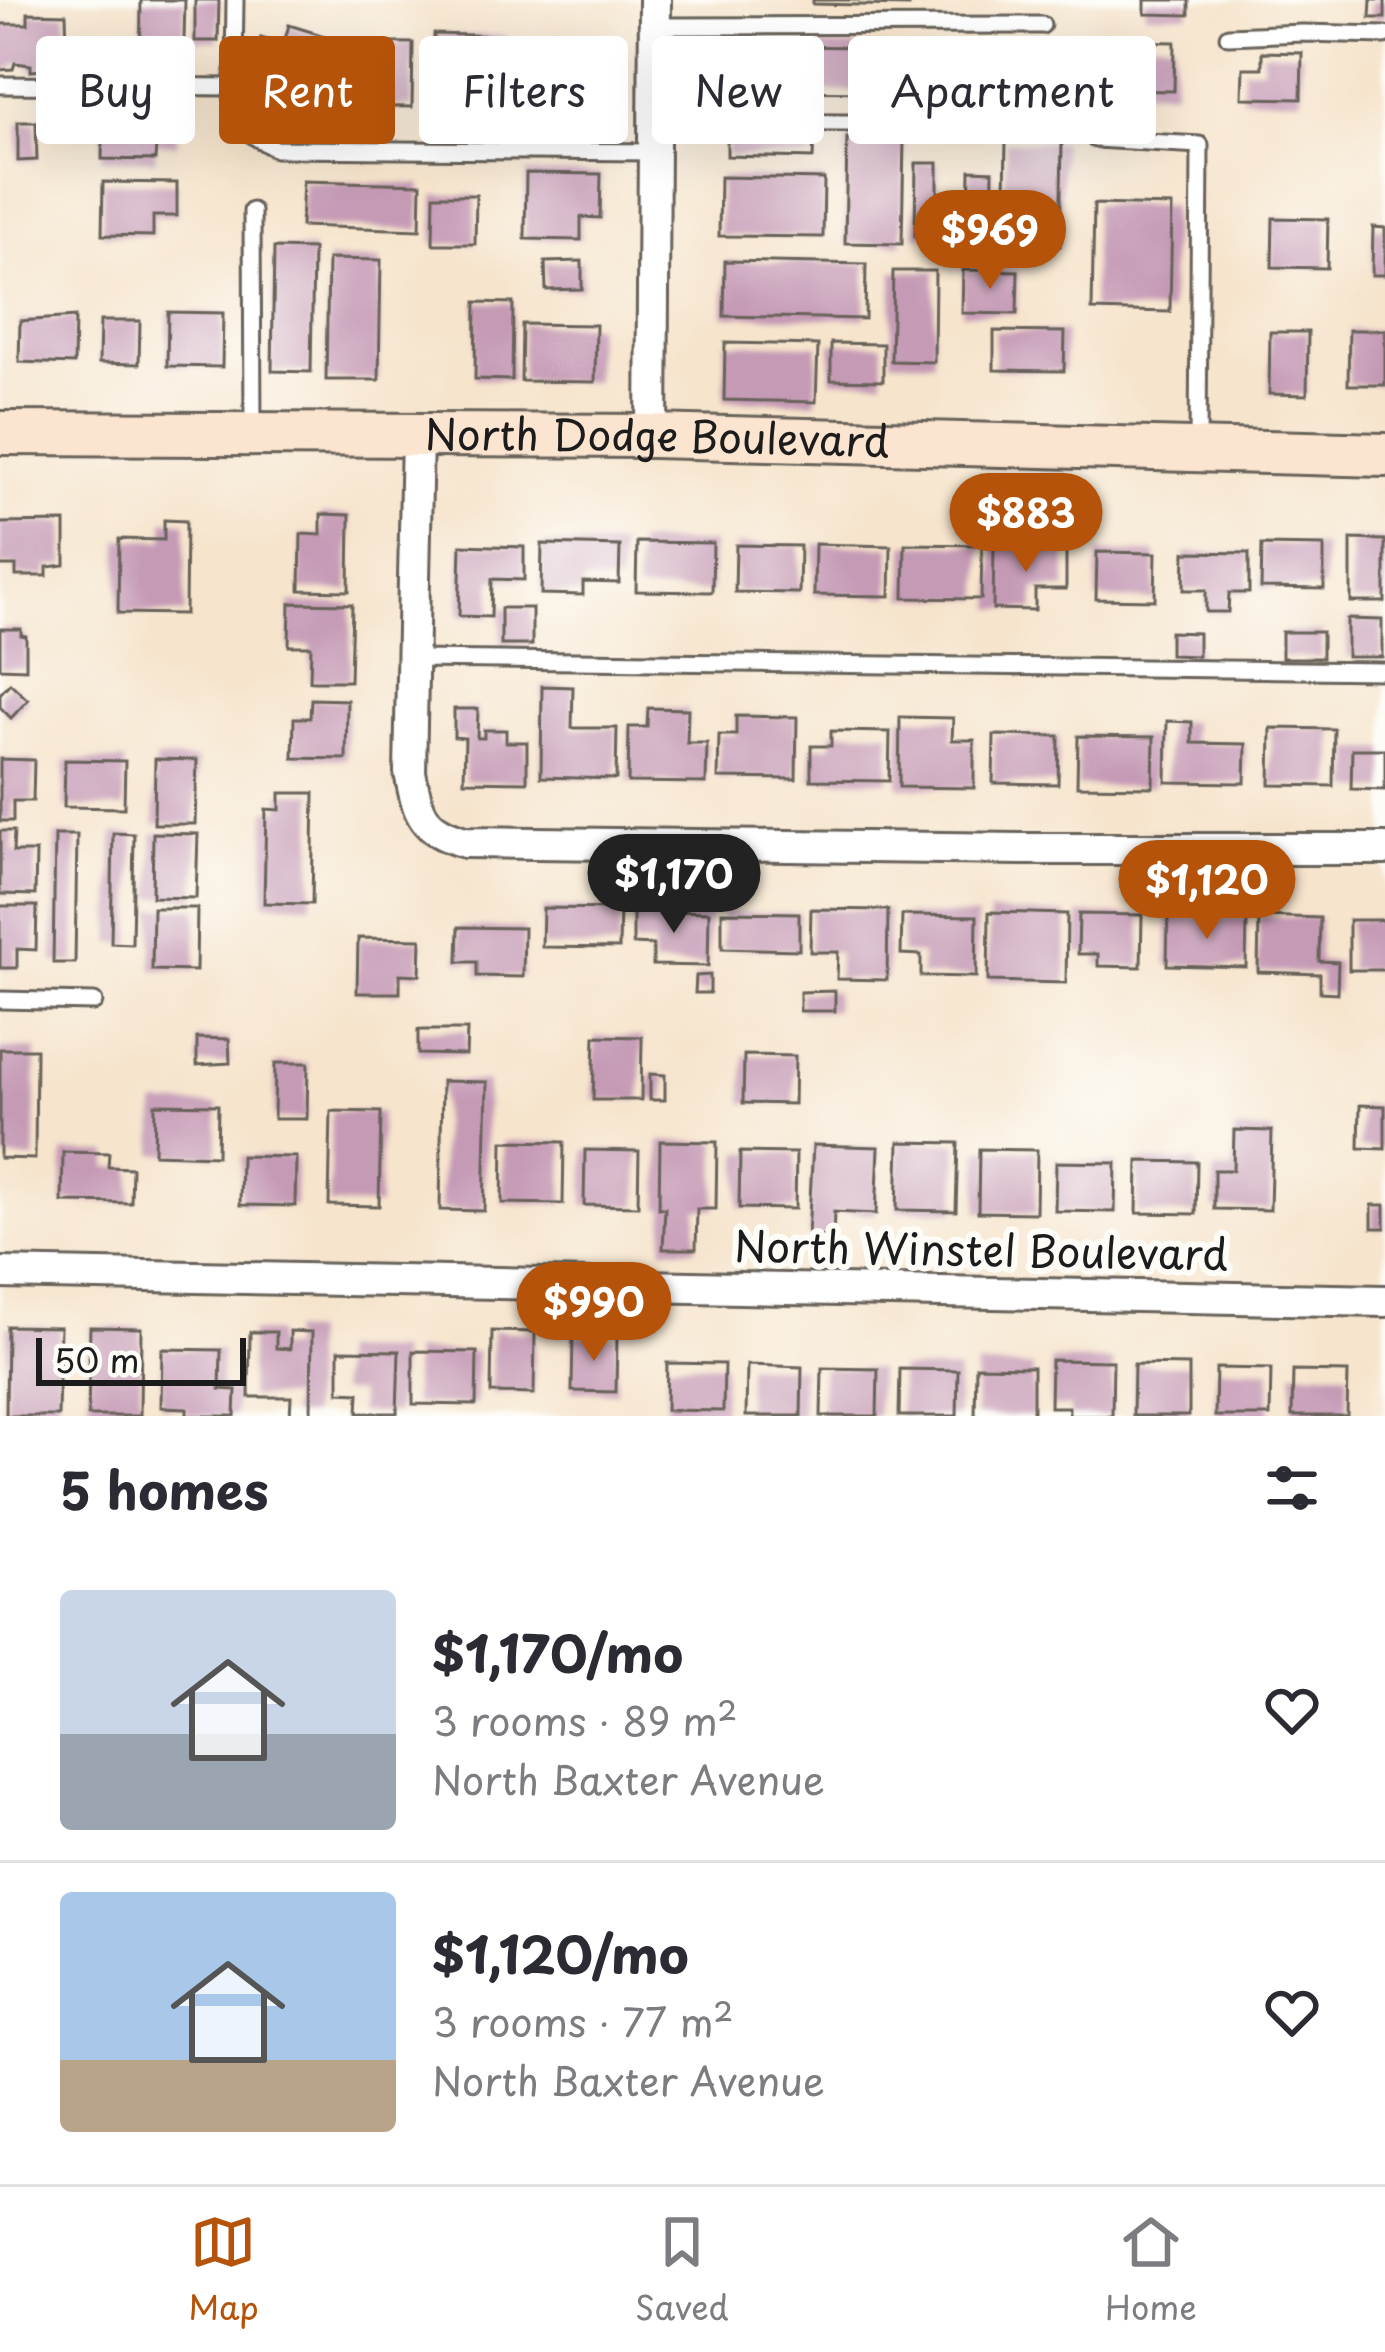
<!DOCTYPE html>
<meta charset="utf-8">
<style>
:root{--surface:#fff;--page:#f2f2f3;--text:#2b2b33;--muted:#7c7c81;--line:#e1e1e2;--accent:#b45309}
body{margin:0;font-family:"Playpen Sans",sans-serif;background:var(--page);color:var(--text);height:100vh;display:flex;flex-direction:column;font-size:45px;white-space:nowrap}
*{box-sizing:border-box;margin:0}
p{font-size:39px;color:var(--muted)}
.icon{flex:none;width:66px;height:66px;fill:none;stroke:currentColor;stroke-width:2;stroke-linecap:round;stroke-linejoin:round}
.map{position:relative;height:1416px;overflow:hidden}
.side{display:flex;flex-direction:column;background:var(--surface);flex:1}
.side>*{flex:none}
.banner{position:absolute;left:36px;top:36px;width:1314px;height:108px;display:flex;gap:24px}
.scale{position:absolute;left:36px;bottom:30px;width:210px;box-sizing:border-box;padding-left:12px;border:6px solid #1c1c1c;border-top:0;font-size:33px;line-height:42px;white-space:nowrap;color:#1c1c1c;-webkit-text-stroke:9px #fdfcf7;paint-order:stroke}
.price{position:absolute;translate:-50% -102px;padding:0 27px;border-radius:42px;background:var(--accent);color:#fff;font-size:39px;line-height:78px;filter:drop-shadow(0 3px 6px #0008)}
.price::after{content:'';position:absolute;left:50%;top:72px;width:36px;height:27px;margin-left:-18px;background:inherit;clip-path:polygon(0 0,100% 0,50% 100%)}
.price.active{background:#222;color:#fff}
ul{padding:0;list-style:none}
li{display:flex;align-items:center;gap:36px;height:300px;padding:0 60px}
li+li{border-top:3px solid var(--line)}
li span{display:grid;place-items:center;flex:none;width:336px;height:240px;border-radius:12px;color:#555}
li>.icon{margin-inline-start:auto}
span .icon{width:144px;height:144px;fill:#fffc;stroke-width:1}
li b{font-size:51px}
h2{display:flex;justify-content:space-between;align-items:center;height:144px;padding:0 60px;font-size:51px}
.chip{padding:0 42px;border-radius:12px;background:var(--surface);box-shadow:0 12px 48px #0002;font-size:42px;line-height:108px}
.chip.active{background:var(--accent);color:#fff}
.tab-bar{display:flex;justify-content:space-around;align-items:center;height:168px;border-top:3px solid var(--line);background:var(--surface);font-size:33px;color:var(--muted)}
.tab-bar a{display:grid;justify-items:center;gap:6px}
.tab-bar .active{color:var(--accent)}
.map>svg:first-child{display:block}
.building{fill:#c59ab5}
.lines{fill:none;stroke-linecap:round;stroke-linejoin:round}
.lane-casing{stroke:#68625a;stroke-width:21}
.street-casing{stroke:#68625a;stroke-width:36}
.secondary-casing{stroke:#68625a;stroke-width:48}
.lane{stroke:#fff;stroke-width:15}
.street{stroke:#fff;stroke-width:30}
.secondary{stroke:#fce5d0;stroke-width:42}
.labels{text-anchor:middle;stroke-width:12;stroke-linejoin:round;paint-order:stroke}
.street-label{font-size:42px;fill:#1c1c1c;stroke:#fdfcf7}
</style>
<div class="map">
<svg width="1385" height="1416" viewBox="0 0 1385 1416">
<rect width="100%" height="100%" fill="#fdfcf7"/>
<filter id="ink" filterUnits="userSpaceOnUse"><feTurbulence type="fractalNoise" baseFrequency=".00833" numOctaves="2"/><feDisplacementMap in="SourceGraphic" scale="24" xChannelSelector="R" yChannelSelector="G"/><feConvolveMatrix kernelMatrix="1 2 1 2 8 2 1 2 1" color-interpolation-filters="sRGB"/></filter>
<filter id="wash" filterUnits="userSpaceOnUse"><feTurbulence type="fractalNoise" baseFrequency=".004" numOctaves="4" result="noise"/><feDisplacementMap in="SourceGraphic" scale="48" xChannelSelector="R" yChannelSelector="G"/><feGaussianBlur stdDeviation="2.7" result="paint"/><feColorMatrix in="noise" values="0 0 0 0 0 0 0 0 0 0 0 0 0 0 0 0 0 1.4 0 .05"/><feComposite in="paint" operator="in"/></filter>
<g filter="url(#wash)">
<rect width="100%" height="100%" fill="#f6e4cc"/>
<g id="blocks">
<!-- building -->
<g class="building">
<path d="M141,0H185L183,80L140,79Z"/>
<path d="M195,0H219L218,41H195Z"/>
<path d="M813,0H909V6L813,4Z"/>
<path d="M1145,0H1189V15L1145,14Z"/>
<path d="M1371,0H1385V18H1370Z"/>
<path d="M28,13L66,14L67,47L55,48L54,63L44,62L43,70L31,71V65L15,63L13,69L0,70V24H28Z"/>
<path d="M289,25L328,37L308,111L262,98L267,81L250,76L261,37L284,43Z"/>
<path d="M434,34L505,36L504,109L433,108Z"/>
<path d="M1111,41L1175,42L1174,91L1110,90Z"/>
<path d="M342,42L413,43L412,107L341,106Z"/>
<path d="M756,46L885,47V92L734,91V67H756Z"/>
<path d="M981,50L1054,52L1053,92L980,91Z"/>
<path d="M1262,52L1302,53L1301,99L1242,98L1243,68H1262Z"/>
<path d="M534,54L586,55L585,132L551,131L552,108L533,107Z"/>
<path d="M913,58H943L942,101L913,100Z"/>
<path d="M103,106L178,108L177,144H156L155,160L102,159Z"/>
<path d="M18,122H36L37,160L18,161Z"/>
<path d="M727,133L814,134L813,158L727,156Z"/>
<path d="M847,138L904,139L902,244L845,243Z"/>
<path d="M1006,141L1062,142L1060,246L1004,245Z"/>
<path d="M916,163H938V236H915Z"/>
<path d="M970,170L993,171L992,231H969Z"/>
<path d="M526,173L601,174L600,218L581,217V240L525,239Z"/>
<path d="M720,177L824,179L823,237L719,236Z"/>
<path d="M303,181L421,184L420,230L301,226Z"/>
<path d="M103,182L177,183V216H153V236L102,235Z"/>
<path d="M434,195H476L475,244H433Z"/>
<path d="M1094,204L1172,206L1170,312L1092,310Z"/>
<path d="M1273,218L1328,219L1327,268L1272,267Z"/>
<path d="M1373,227L1385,228V275H1372Z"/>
<path d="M274,248L313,249L311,372L272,371Z"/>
<path d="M328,259L381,260L379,380H326Z"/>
<path d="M582,261V289L546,290L545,262Z"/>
<path d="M725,261L866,264L865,319L724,316Z"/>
<path d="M963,270L1018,271L1017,314L962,313Z"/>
<path d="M893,271H935L934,362L891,361Z"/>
<path d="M476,302L513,303L512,380L475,379Z"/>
<path d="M168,312L223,313L222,367L167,366Z"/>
<path d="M75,317L74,364L19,362L20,321Z"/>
<path d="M100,321H140L139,364L99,363Z"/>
<path d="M522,324L596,325L595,382L521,381Z"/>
<path d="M1349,330H1385V385H1348Z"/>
<path d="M994,331L1065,332L1064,371L994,370Z"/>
<path d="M1270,332H1308L1307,395L1269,394Z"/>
<path d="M725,343L818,345L816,402L724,400Z"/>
<path d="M831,343L883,344V381L831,380Z"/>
<path d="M321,514L350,515L349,591L300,590L301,534L321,535Z"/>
<path d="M164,520L186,521L185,614L118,613L119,539L164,540Z"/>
<path d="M65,522V565L47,567V576H16V566H0V523Z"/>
<path d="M1351,539L1385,540V602H1351Z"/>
<path d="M637,542L713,543L712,592L636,591Z"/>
<path d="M542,544L620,546L619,583L583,582V595L541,594Z"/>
<path d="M815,544L891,546L890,596L814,595Z"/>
<path d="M905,544L982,545L981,599L904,598Z"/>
<path d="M461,545L524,547V580L492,579L491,617L459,616Z"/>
<path d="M736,545L800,546L799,593L735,592Z"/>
<path d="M1262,545L1324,546V589L1261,588Z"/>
<path d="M994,546L1066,548V589H1035V610L993,609Z"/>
<path d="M1097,552L1156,553L1155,600L1096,599Z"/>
<path d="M1185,552L1249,553V593H1229L1228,612H1206V590H1184Z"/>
<path d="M290,603L352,604L350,681H310L311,646H289Z"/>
<rect x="501" y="608" width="31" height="37"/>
<path d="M1347,619L1382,620V657H1347Z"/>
<path d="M0,629H21V635L26,636V669L0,668Z"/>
<path d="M1170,632L1198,633V656L1170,655Z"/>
<rect x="1282" y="632" width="40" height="26"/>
<path d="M10,683L28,700L11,718L0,707V694Z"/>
<path d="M542,686L573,687L572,728H617L616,779L541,777Z"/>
<path d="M311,699L347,700L346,759L293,758L294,718H310Z"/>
<path d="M648,708L688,709L687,743H707L706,783L628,782L629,727H647Z"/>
<path d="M454,709H478L477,738H484V730H506V742H527V782L464,781L465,738L454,737Z"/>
<path d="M736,716L797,717L796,779L718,778L719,735H736Z"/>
<path d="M900,717L953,718L952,740H974V788L899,787Z"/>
<path d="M1167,721L1192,722V743L1246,744L1245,783L1166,782Z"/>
<path d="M1271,728L1334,729L1333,786L1270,785Z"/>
<path d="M831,731L890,732L889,781L811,780V746H831Z"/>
<path d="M994,735L1059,736L1058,784L993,783Z"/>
<path d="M1078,736L1154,737L1153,787L1077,786Z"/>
<path d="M1352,749H1385V790L1351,789Z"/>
<path d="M0,759L34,760L33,801H13V821H0Z"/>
<path d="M155,759L197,760L195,824H154Z"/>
<path d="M65,760L125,761L124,808L64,807Z"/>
<path d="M280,793H314L312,904L264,903L266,809L280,810Z"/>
<path d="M0,831H14L13,852H36L35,895L0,894Z"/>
<path d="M113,833L134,834L132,944L111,943Z"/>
<path d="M153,833L198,834L196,898L152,897Z"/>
<path d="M55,835H77L75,963H53Z"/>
<path d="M0,906H37L36,950L17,949V968H0Z"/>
<path d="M153,908H197L196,971L152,970Z"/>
<path d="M543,908L620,909L619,948L542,947Z"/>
<path d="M811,909L888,910L887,980L837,979L838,952H810Z"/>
<path d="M633,910L709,912L708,966L653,965V945L633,944Z"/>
<path d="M722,912L799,913V950L722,948Z"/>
<path d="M989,912L1067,914L1066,983L988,981Z"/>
<path d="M1079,914L1142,915L1141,967L1098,966V954H1078Z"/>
<path d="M902,915L977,916L976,977L921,976V955L901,954Z"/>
<path d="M1259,916L1320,918L1319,961L1338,962L1337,993L1320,992V974L1258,972Z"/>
<path d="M1168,917L1247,918L1246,967L1167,965Z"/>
<rect x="1349" y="920" width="36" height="50"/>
<path d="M459,927L524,928L523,977L477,976V962H458Z"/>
<path d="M358,938L421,939L420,975L400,974V993H357Z"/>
<path d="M710,975V993H695L696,976Z"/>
<path d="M835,991V1011H800V992Z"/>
<path d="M418,1030H467L466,1055L418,1054Z"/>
<path d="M595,1036L642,1037L641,1100H593Z"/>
<path d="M197,1038L229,1039L230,1063L197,1065Z"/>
<path d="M0,1049H36L35,1159L0,1158Z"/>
<path d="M744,1055L795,1056L794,1104L743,1103Z"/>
<path d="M275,1063H308L307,1119H274Z"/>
<path d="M650,1074L665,1075V1100H650Z"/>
<path d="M442,1081L487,1082L484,1211L440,1210Z"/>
<path d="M155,1104L218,1105L217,1156L154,1154Z"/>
<path d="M1360,1105L1385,1106V1149L1359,1148Z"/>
<path d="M331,1111L381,1112L379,1206L329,1205Z"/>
<path d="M1234,1130L1272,1131L1270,1210L1214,1209V1170H1233Z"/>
<path d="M503,1141L564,1142L563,1204L502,1203Z"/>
<path d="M660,1141L717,1142L716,1209H697L696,1249H663L665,1208H659Z"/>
<path d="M899,1142L958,1143L956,1211L897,1210Z"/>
<path d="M813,1145L879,1147L876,1214L834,1212L833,1237L808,1235Z"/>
<path d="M979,1149L1037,1150L1036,1213L978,1212Z"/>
<path d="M585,1150L639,1151L638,1206L584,1205Z"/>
<path d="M63,1152L109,1153L108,1167L132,1168L131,1203L62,1202Z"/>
<path d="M740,1152L796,1153L795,1209L739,1208Z"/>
<path d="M241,1156L296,1157L295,1206L240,1205Z"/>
<path d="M1138,1161L1197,1162L1196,1214L1137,1213Z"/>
<path d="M1056,1162L1116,1163L1115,1212L1055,1211Z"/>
<rect x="1372" y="1205" width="13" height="23"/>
<path d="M7,1326L60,1327L58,1416H6Z"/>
<path d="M90,1327L141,1328L140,1416H88Z"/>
<path d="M290,1331L312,1332L311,1416H290L291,1397H249L250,1332H276V1348L290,1349Z"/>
<path d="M492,1331L535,1332L534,1394L491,1393Z"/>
<path d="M573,1335L617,1336L616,1392L572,1391Z"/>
<path d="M162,1349L221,1350L220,1389L236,1390L235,1416H187V1408L161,1407Z"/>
<path d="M339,1350L399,1351L397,1413H358L359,1393L339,1392Z"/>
<path d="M413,1351L477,1352L476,1405L413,1404Z"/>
<path d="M1051,1360L1113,1361L1112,1416H1069V1407H1050Z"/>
<path d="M667,1363L724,1364L723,1411L666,1410Z"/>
<path d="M1134,1364L1189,1365V1416H1133Z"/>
<path d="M747,1365L802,1367L801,1416H746Z"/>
<path d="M976,1366L1033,1367V1416H975Z"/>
<path d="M822,1368L878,1369L877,1416H821Z"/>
<path d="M1216,1368L1271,1369L1270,1416H1215Z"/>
<path d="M900,1369L958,1370L957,1416H899Z"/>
<path d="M1293,1371L1348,1372L1347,1416H1292Z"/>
</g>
</g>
</g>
<g filter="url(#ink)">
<use href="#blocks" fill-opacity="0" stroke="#68625a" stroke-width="3"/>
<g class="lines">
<defs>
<g id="lane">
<path d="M654,26L1042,25"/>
<path d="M1228,36L1303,33L1385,35"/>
<path d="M0,85L231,87L234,70L235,0"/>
<path d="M231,87C236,125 243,131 276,149L654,152"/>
<path d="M654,122L1036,124"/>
<path d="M1095,139L1200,145L1198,448"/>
<path d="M252,211L253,431"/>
<path d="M413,659L1385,671"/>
<path d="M0,1000L94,1002"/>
</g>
<g id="street">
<path d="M417,435L410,772C418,814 422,830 465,842L1021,849H1385"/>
<path d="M652,436L655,0"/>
<path d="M0,1273L1385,1301"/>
</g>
<g id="secondary">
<path id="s1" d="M0,433L652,436L1385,455"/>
</g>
</defs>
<!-- lane casing -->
<use href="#lane" class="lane-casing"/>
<!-- street casing -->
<use href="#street" class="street-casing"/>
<!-- secondary casing -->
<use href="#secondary" class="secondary-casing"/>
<!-- lane -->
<use href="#lane" class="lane"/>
<!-- street -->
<use href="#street" class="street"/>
<!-- secondary -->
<use href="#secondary" class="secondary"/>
</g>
</g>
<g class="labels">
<!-- street labels -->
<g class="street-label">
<text dy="15" stroke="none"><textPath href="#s1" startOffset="657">North Dodge Boulevard</textPath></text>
<text transform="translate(981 1251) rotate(1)" y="15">North Winstel Boulevard</text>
</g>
</g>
</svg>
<div class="scale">50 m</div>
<b class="price" style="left:990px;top:292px">$969</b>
<b class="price" style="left:1026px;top:575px">$883</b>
<b class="price active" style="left:674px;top:936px">$1,170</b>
<b class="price" style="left:1207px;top:942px">$1,120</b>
<b class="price" style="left:594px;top:1364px">$990</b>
<div class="banner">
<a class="chip">Buy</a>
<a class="chip active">Rent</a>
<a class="chip">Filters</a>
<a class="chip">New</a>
<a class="chip">Apartment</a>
</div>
</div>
<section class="side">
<h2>5 homes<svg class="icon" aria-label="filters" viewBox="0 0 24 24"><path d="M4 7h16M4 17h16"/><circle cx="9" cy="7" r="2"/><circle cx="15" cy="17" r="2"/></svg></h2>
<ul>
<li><span style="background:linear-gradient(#c9d6e8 60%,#9aa5b1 0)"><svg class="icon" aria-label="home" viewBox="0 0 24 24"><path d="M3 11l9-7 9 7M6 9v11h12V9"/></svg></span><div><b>$1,170/mo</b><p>3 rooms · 89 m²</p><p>North Baxter Avenue</p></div><svg class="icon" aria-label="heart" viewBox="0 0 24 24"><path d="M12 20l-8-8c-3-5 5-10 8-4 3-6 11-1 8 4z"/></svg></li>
<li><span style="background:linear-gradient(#a9c7e8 70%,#b9a48a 0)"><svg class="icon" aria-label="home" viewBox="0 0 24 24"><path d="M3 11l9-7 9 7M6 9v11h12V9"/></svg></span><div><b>$1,120/mo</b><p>3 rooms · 77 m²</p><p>North Baxter Avenue</p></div><svg class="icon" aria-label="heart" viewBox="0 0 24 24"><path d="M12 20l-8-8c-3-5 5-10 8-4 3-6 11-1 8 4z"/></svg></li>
</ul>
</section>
<nav class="tab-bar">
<a class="active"><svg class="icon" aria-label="map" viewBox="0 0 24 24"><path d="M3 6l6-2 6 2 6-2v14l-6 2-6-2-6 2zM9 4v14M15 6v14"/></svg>Map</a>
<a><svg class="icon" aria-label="saved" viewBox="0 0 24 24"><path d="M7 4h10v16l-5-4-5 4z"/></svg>Saved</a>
<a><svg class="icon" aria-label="home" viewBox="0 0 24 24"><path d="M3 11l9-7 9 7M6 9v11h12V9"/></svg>Home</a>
</nav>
